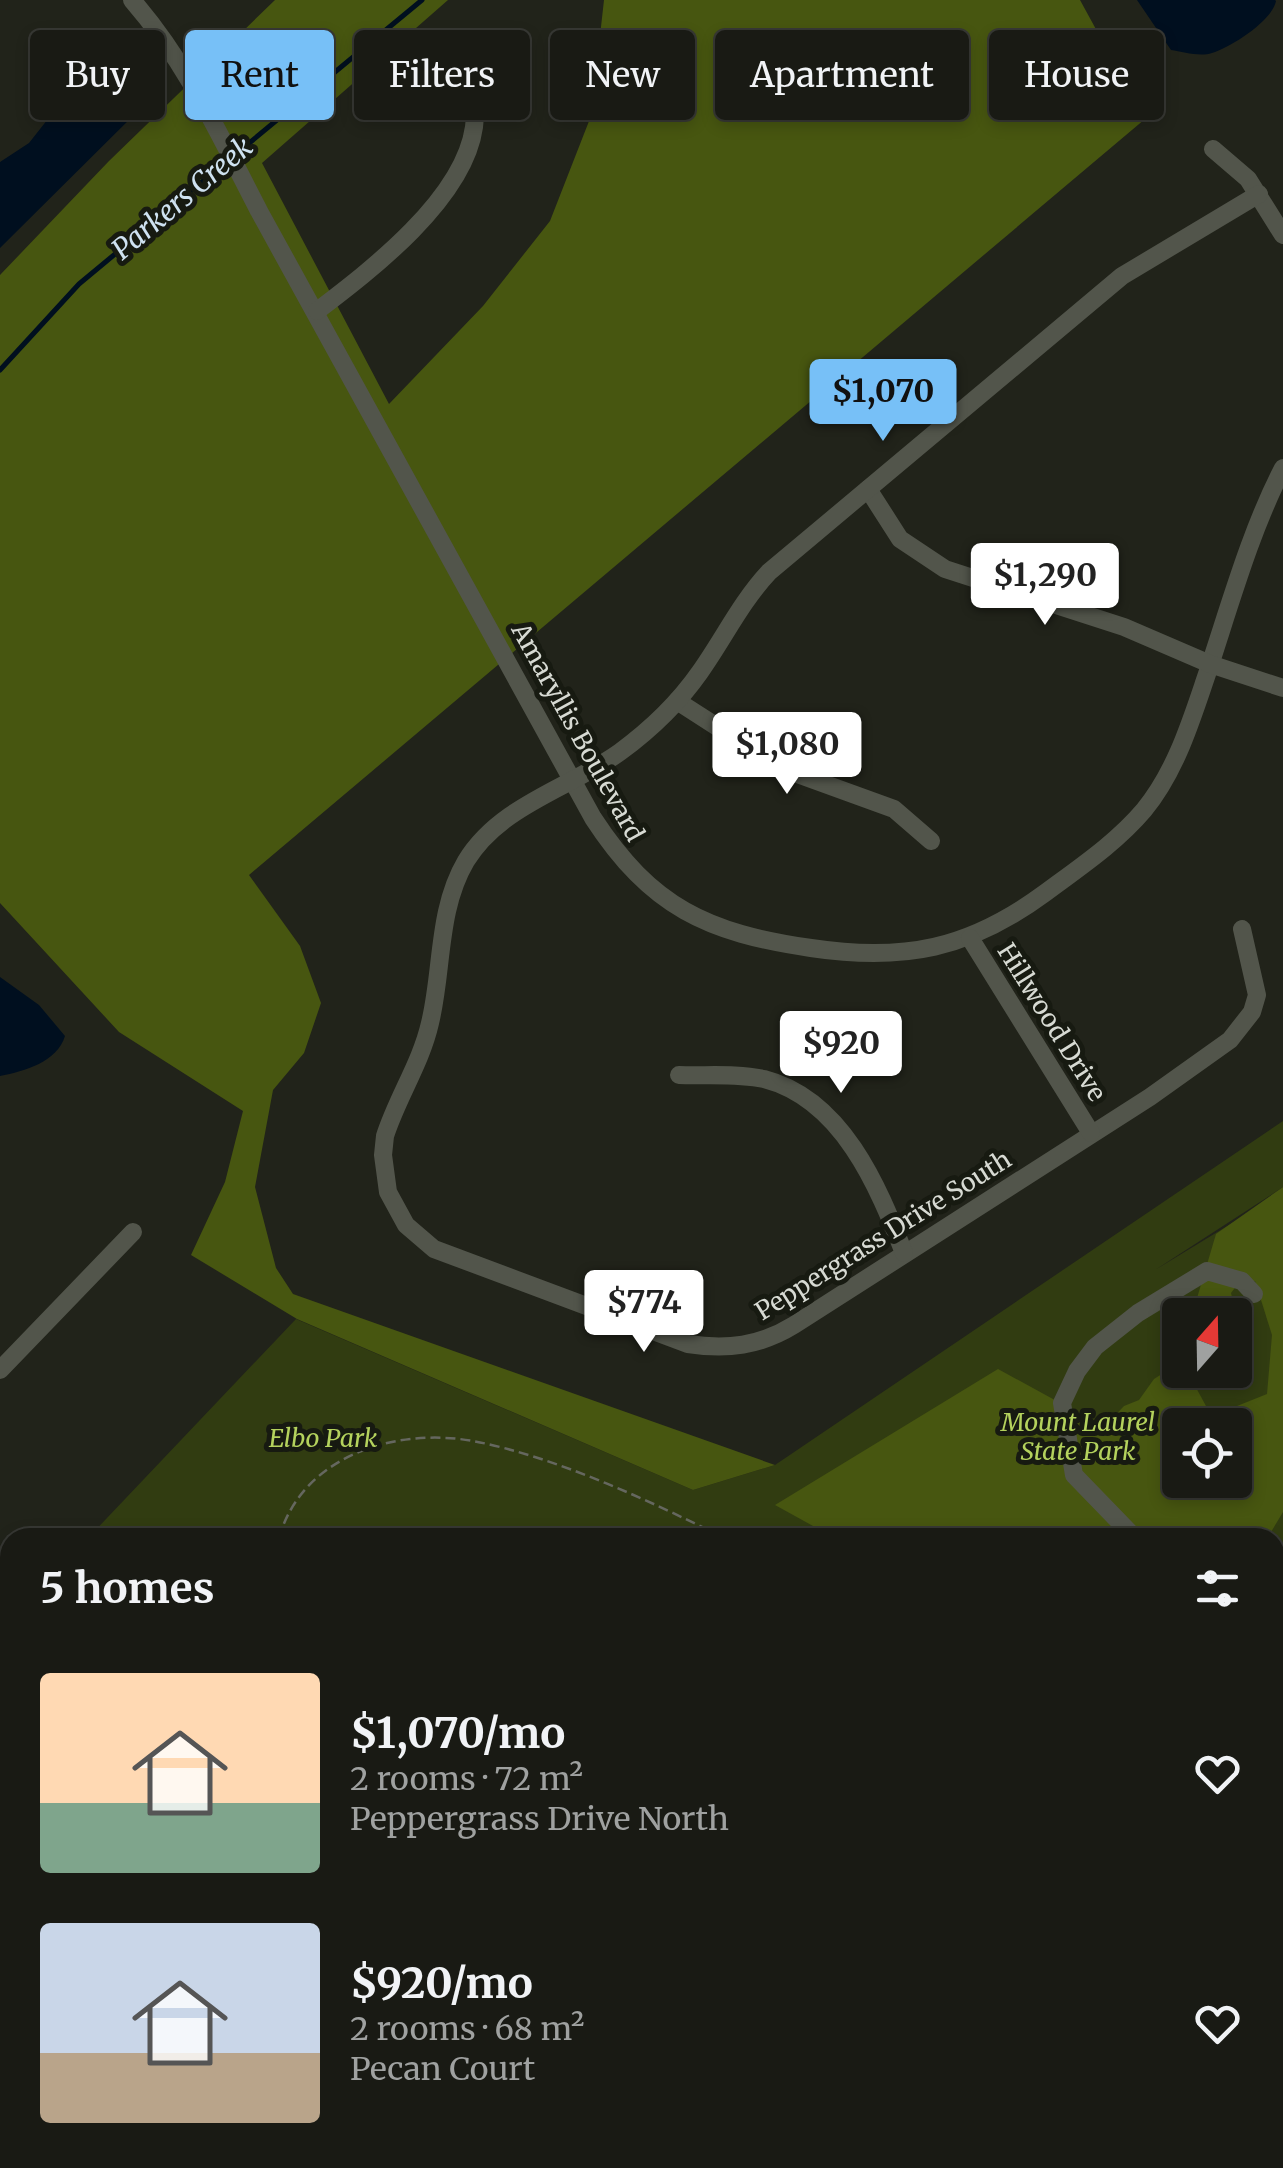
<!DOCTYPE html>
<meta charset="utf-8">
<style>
:root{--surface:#191a14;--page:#22231d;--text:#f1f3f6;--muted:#9fa1a0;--line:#373834;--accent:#77c0f7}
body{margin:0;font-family:Merriweather,serif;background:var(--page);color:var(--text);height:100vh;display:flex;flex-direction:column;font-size:38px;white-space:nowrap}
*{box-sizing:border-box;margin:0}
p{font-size:32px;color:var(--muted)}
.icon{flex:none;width:55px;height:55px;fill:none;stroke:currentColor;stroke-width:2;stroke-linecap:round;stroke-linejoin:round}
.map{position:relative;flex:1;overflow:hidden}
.details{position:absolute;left:0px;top:1528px;width:1285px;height:642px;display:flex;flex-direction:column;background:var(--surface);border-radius:30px 30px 0 0;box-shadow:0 5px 15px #0003,0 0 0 2px var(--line)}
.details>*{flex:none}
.banner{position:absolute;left:30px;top:30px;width:1225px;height:90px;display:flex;gap:20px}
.needle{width:65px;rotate:20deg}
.fabs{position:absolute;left:1162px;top:1298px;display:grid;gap:20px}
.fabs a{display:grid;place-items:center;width:90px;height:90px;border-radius:10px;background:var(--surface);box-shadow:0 5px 15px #0003,0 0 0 2px var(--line);font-size:50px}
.price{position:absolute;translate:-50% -85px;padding:0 22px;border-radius:10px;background:#fff;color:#222;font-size:32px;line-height:65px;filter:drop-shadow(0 2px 5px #0008)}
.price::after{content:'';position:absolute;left:50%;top:60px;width:30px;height:22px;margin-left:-15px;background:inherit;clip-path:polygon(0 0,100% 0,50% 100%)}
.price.current{background:var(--accent);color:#111}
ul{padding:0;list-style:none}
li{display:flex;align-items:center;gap:30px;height:250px;padding:0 40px}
li span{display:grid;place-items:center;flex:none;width:280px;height:200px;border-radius:10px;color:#555}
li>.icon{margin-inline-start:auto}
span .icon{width:120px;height:120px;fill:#fffc;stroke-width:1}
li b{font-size:42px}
h2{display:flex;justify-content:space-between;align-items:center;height:120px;padding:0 40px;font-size:42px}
.chip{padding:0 35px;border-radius:10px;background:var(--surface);box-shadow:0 5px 15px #0003,0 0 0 2px var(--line);font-size:35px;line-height:90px}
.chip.current{background:var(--accent);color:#111}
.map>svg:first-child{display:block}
.green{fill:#313c11;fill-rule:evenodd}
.forest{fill:#475610;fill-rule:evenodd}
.water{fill:#000f1f}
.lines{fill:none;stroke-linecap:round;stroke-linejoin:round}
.stream{stroke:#000f1f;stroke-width:5}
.path{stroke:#65675f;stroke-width:2.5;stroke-dasharray:10 5;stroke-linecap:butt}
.minor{stroke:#52554b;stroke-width:18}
.major{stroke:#67772d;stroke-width:22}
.labels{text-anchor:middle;stroke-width:10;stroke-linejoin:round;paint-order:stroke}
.street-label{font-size:25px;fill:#d7dad3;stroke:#171a11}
.park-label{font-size:25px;font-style:italic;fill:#b4d25d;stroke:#171a11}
.water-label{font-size:28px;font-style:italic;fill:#cfe2f1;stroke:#171a11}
</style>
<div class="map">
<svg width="1283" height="2168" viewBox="0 0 1283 2168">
<rect width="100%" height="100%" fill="#21231a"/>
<!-- green -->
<path class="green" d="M1283,1121V1187L1155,1270L1283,1192V1795L1275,1797V1538H88L296,1319L693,1490L775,1465ZM1180,1315H1235V1370H1180ZM1180,1425H1235V1480H1180Z"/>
<!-- forest -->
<g class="forest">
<path d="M275,0H448L262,163L389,404L483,306L550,221L591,116L604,0H1080L1145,119L249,875L300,946L321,1003L304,1053L273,1090L255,1187L276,1268L293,1294L775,1465L693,1490L297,1319L191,1255L225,1182L243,1111L119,1032L0,903V275L109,161Z"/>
<path d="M1283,1187V1512L1268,1537H833L775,1505L998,1369L1104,1427L1124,1406L1139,1400L1154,1379L1168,1370L1187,1371L1206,1406L1232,1408L1267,1394L1272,1335L1255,1281H1240L1231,1293L1236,1315L1235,1316L1192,1315L1216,1234ZM1180,1425H1235V1480H1180Z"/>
<path d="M1275,1561L1283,1562V1811L1275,1812Z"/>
<path d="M0,1755L10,1765V2157L4,2168H0Z"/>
<path d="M79,2160H395L391,2168H91Z"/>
</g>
<!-- water -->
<g class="water">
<path d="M1137,0H1275L1276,1C1272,21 1231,47 1212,53C1200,57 1183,52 1171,50Z"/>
<path d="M111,58C128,70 148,81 145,104L0,248V162L29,143L89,67L99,59Z"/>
<path d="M0,977L39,1005L65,1036C57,1062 25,1071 0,1076Z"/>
</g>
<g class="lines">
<!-- stream -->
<g class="stream">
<path d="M236,154L422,0"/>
<path d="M0,370L79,284L227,161"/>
</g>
<!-- path -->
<path class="path" d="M279,1538C302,1456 395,1427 473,1441C553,1456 651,1501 724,1538"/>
<!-- minor -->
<g class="minor">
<path d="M132,0C187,63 221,138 259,211L593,818C651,907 707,933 811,948C904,962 969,949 1045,893C1080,867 1116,843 1144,810C1176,771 1191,721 1207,674C1230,605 1250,532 1283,468"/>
<path d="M1213,149L1248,179L1283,235"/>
<path d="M317,311C371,270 464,199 474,127C477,104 471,81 467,59"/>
<path d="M868,489L900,539L945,569L1124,627L1210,664L1283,688"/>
<path d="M677,701L781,768L894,809L931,841"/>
<path d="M1242,929L1257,995L1252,1012L1230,1040L1150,1097L794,1325C760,1346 727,1350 688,1344L434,1249L406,1225L388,1192L383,1155L385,1136C397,1098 421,1063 430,1023C443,970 437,910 466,861C500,805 570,788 620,752C650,730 679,702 700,672C724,638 741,602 769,572L1122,276L1259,194"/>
<path d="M970,938L1091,1133"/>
<path d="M679,1075C706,1076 737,1073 764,1079C842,1099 878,1186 904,1253"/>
<path d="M0,1370L133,1232"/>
<path d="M1135,1538L1074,1475L1062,1403L1077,1371L1095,1347L1138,1313L1207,1271L1242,1281L1254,1294"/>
<path d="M1275,1637L1283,1642"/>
<path d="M0,1707L10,1717"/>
<path d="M464,2160L472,2168"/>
</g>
<!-- major -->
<g class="major">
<path d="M1275,2027L1283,2025"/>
<path d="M794,2168L821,2160"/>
</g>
</g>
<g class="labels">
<!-- street labels -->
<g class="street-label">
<text transform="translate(578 732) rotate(61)" y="9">Amaryllis Boulevard</text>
<text transform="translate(1052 1022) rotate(58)" y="9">Hillwood Drive</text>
<text transform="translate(883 1235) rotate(-32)" y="9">Peppergrass Drive South</text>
</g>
<!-- park labels -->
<g class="park-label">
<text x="1078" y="1431">Mount Laurel<tspan x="1078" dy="29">State Park</tspan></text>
<text x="323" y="1447">Elbo Park</text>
</g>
<!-- water labels -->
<g class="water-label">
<text transform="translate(182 198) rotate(-40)" y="10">Parkers Creek</text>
</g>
</g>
</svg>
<div class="fabs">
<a><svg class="needle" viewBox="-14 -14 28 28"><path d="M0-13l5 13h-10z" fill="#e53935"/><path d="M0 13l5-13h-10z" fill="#9fa1a0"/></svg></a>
<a><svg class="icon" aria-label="locate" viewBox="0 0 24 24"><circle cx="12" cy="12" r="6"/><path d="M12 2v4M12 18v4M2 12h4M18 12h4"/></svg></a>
</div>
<b class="price current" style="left:883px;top:444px">$1,070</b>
<b class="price" style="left:1045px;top:628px">$1,290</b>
<b class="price" style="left:787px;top:797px">$1,080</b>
<b class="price" style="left:841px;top:1096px">$920</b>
<b class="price" style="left:644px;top:1355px">$774</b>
<div class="banner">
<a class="chip">Buy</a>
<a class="chip current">Rent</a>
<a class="chip">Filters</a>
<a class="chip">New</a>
<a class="chip">Apartment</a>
<a class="chip">House</a>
</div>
<section class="details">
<h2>5 homes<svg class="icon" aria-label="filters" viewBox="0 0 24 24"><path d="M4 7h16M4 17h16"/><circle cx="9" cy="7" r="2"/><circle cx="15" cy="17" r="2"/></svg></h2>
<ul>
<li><span style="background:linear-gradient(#ffd9b3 65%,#7fa58c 0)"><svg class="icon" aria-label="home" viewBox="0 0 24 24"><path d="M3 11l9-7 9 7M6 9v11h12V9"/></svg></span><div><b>$1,070/mo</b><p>2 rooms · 72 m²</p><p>Peppergrass Drive North</p></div><svg class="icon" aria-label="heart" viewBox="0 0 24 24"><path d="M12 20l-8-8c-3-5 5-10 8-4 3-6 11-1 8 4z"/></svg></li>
<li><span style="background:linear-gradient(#c9d6e8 65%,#b9a48a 0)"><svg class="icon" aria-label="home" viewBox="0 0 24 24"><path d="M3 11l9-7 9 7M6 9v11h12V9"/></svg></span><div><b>$920/mo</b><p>2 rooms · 68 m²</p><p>Pecan Court</p></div><svg class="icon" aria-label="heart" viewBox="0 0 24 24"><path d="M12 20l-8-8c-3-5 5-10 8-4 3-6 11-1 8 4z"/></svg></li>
</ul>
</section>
</div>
